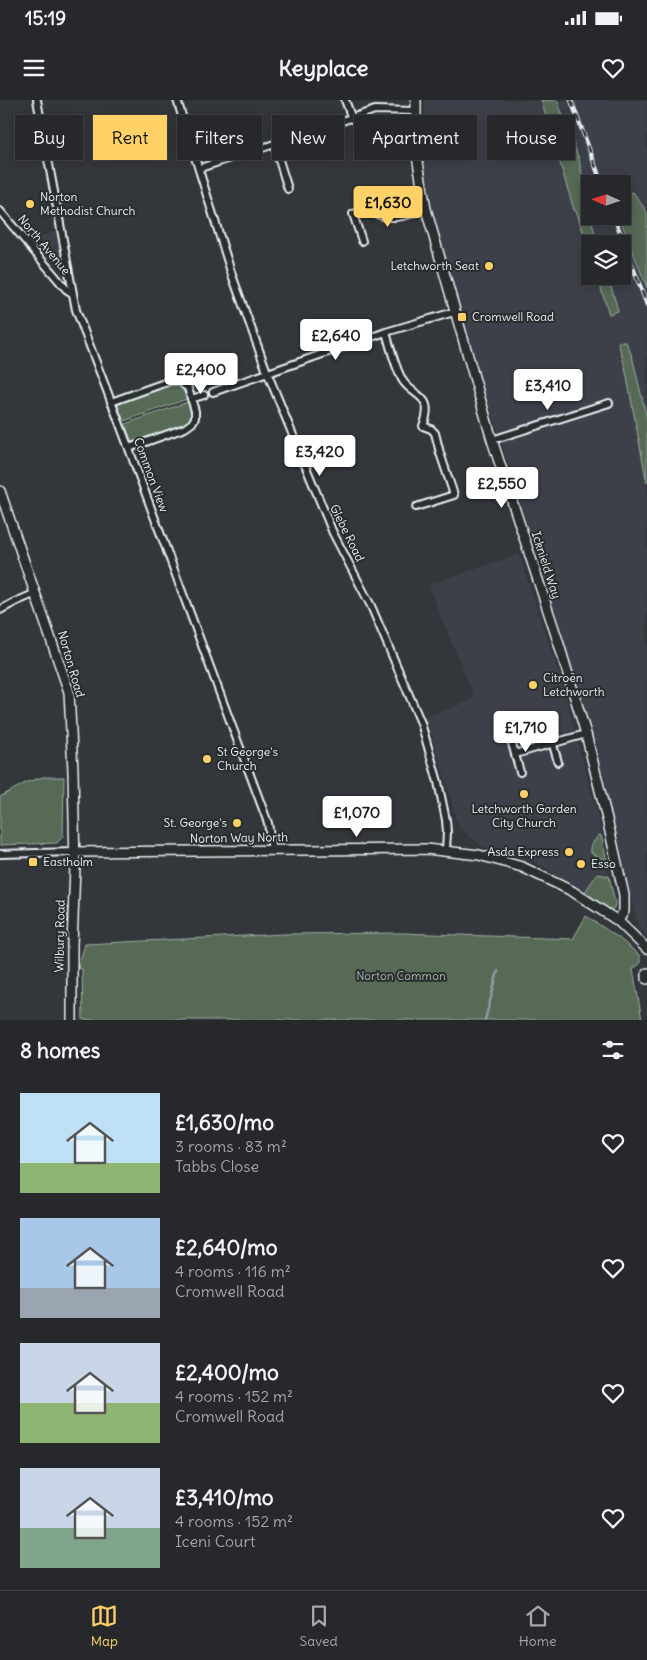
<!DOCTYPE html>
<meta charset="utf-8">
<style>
:root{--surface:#26282c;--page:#2e3034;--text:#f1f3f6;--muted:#a4a6a9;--line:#424448;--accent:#ffd166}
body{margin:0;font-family:Delius,sans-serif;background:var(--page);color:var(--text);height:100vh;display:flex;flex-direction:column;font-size:19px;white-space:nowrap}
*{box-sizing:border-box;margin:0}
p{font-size:16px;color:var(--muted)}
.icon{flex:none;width:28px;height:28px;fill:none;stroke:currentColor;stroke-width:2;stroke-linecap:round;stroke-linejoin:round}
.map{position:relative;height:920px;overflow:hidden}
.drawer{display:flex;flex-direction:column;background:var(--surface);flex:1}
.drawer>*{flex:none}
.top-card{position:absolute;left:15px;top:15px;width:618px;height:45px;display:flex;gap:10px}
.needle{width:32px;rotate:273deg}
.buttons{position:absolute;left:581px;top:75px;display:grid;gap:10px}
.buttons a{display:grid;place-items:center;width:50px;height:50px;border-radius:0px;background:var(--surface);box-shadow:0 2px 12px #0003,0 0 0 1px var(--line);font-size:25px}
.price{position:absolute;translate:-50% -42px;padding:0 11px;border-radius:5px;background:#fff;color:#222;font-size:16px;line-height:32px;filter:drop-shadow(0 1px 2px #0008)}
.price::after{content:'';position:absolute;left:50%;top:30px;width:15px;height:11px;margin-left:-8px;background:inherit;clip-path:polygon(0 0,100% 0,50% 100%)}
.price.current{background:var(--accent);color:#111}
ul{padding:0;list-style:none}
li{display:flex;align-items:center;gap:15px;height:125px;padding:0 20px}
li span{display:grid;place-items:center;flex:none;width:140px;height:100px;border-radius:0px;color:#555}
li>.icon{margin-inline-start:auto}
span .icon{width:60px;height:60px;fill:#fffc;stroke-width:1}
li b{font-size:21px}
h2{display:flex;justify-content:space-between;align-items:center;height:60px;padding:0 20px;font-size:21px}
.pill{padding:0 18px;border-radius:0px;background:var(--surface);box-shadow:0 2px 12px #0003,0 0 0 1px var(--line);font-size:18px;line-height:45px}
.pill.current{background:var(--accent);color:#111}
.status{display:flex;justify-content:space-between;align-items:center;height:35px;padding:0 25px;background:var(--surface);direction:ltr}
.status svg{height:14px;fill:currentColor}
header{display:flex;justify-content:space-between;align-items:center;height:65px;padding:0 20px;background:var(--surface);font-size:22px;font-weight:700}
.dock{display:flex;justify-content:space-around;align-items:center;height:70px;border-top:1px solid var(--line);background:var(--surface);font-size:14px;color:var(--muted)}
.dock a{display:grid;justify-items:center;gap:2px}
.dock .current{color:var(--accent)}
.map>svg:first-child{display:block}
.built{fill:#3e4149;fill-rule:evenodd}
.green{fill:#566b55;stroke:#9faea6}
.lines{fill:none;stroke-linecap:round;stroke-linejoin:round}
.stream{stroke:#8c9ca8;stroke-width:2.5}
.street-casing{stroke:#e8f1f8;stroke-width:10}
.secondary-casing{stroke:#e8f1f8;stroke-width:12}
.street{stroke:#2a2d2e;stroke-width:6}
.secondary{stroke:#2a2d2e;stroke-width:9}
.rail-casing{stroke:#e8f1f8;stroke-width:4.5}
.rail{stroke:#2a2d2e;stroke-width:2.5;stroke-dasharray:8;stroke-linecap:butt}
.poi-dot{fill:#ffd166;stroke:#2a2d2e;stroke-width:2}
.labels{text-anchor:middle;stroke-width:4;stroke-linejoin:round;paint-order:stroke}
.poi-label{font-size:12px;fill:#e8f1f8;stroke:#2a2d2e;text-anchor:start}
.street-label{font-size:12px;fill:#e8f1f8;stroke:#2a2d2e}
.park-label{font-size:12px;fill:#a6b5af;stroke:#2a2d2e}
</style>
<div class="status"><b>15:19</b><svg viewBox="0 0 49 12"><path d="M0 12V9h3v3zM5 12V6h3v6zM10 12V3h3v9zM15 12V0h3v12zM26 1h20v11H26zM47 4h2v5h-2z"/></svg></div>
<header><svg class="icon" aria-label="menu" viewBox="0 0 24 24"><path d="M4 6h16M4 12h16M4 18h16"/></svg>Keyplace<svg class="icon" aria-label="heart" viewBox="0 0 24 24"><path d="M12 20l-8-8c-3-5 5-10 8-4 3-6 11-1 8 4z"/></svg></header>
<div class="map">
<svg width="647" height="920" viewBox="0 0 647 920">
<rect width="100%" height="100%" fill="#33363a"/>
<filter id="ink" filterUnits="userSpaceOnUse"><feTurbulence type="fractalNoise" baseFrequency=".02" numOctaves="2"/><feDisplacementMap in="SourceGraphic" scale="10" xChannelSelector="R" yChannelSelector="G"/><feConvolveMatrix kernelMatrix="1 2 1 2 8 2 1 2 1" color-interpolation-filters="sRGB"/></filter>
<g filter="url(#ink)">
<!-- built -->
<g class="built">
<path d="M425,0H647V112L633,92L623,95L622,84H590V116H619L647,188V835L638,827L601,674L535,450L444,160L429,91L422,33ZM590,144H622V176H590Z"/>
<path d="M56,131L61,161L53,163L33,139Z"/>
<path d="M519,454L564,590L598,719L609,776H595L585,792L533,761L480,745L458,726L447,685L426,617L467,602L474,597L428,485Z"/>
</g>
<!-- green -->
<g class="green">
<path d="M541,0H557L579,59L590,116L598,144H590V154L577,113L574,110Z"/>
<path d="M633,92L647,112V188L619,116H622L623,95Z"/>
<path d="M597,176H608L617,207L618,211L609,214Z"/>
<path d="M618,242H626L632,256L647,319V383L625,267Z"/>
<path d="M173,283L181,286L187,299L124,321L118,306L119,304Z"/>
<path d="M188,302C191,312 193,318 184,325L132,342L125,324Z"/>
<path d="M43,677H64L63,736L57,743L0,745V697L27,682Z"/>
<path d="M601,735L607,761L591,753V746L598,736Z"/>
<path d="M597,774L609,776L615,803L614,808L610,810L585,792Z"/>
<path d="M586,816L619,838L640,856V864L633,869L642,920H83L82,869L78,868L85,844L284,834L401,833L573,839Z"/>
</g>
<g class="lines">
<!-- stream -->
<path class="stream" d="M485,920L498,871"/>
<defs>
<g id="street">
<path d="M37,0L76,210L119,322L268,723L272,751"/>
<path d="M177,0L232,175L267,272L333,433L371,506L421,623L438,682L446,720L447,732L446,750"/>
<path d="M345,0L352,19"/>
<path d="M274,44L288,89"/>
<path d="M329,47L322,36L327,26L375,10L415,11"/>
<path d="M200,68L290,39"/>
<path d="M0,111L66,189L72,193"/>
<path d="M362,141L353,114C377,106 372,117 391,117C402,118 415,112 426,109"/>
<path d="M386,232C390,246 395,268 403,281C413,297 436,295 423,326L431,329L435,333L440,353L454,395L416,407"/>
<path d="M213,292L386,232L454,212"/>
<path d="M191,299L204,295"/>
<path d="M111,302L170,281H179L188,288L195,311V318L192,323L185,328L129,348"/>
<path d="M492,340L609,303"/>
<path d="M0,510L15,502L36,493"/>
<path d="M548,628L558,662"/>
<path d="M511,640L520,672"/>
<path d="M515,654L586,634"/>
<path d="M0,754L74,752"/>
</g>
<g id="secondary">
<path d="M416,0V50L426,109L492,340L558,541L586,634L608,723L624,795V811L618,821"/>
<path d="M0,391L69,592L73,671L75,767L72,845V920"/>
<path d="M74,752L426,749L479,755L522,767L572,791L618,821L647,849"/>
<path d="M647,873V879"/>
</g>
</defs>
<!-- street casing -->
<use href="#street" class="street-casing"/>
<!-- secondary casing -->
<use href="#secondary" class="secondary-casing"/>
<!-- street -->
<use href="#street" class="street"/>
<!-- secondary -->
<use href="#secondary" class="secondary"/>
<defs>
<g id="rail">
<path d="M571,0L602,84"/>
<path d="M614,116L647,205"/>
</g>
</defs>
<!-- rail casing -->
<use href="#rail" class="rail-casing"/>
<!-- rail -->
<use href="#rail" class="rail"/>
</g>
</g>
<!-- markers -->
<g class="poi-dot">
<circle cx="30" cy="104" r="5"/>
<circle cx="489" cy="166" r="5"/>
<rect x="457" y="212" width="10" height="10" rx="2.5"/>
<circle cx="533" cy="585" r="5"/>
<circle cx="207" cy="659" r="5"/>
<circle cx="524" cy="694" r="5"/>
<circle cx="237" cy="723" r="5"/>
<circle cx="569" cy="752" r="5"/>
<rect x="28" y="757" width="10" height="10" rx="2.5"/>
<circle cx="581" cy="764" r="5"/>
</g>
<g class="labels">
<!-- poi labels -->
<g class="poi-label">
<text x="40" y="101">Norton<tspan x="40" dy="14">Methodist Church</tspan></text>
<text x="479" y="170" text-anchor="end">Letchworth Seat</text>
<text x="472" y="221">Cromwell Road</text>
<text x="543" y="582">Citroën<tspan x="543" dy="14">Letchworth</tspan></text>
<text x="217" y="656">St George's<tspan x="217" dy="14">Church</tspan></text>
<text x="524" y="713" text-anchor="middle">Letchworth Garden<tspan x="524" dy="14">City Church</tspan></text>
<text x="227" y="727" text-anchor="end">St. George's</text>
<text x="559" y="756" text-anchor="end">Asda Express</text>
<text x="43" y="766">Eastholm</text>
<text x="591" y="768">Esso</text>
</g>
<!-- street labels -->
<g class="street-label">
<text transform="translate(44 145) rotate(50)" y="4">North Avenue</text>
<text transform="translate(151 375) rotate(70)" y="4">Common View</text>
<text transform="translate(347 433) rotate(64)" y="4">Glebe Road</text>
<text transform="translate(546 465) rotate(72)" y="4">Icknield Way</text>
<text transform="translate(71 564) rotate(74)" y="4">Norton Road</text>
<text transform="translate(239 738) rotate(-1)" y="4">Norton Way North</text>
<text transform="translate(60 836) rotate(-89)" y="4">Wilbury Road</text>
</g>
<!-- park labels -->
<g class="park-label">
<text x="401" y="880">Norton Common</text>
</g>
</g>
</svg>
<div class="buttons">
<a><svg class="needle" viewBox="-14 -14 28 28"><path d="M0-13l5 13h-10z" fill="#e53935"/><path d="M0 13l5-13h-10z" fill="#a4a6a9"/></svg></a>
<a><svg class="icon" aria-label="layers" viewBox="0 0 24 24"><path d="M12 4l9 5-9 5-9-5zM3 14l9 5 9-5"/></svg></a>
</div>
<b class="price current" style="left:388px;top:128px">£1,630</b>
<b class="price" style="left:336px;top:261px">£2,640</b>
<b class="price" style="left:201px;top:295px">£2,400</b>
<b class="price" style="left:548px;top:311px">£3,410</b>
<b class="price" style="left:320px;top:377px">£3,420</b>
<b class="price" style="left:502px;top:409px">£2,550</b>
<b class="price" style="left:526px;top:653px">£1,710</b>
<b class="price" style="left:357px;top:738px">£1,070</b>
<div class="top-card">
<a class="pill">Buy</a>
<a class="pill current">Rent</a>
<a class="pill">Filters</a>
<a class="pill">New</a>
<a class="pill">Apartment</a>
<a class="pill">House</a>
</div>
</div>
<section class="drawer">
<h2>8 homes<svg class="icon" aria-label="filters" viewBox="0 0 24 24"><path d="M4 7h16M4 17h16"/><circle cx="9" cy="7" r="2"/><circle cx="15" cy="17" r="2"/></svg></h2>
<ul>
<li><span style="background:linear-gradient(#bfe0f5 70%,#8fb573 0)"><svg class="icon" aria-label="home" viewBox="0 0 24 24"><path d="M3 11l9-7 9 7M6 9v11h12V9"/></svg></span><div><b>£1,630/mo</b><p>3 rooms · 83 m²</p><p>Tabbs Close</p></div><svg class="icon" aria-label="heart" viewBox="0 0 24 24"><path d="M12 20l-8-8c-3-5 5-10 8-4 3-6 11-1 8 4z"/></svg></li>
<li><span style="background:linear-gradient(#a9c7e8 70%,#9aa5b1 0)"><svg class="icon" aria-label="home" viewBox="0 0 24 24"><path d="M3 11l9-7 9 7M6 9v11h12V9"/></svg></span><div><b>£2,640/mo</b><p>4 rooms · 116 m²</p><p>Cromwell Road</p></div><svg class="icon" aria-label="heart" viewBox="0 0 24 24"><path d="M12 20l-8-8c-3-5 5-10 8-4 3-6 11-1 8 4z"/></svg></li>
<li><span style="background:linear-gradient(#c9d6e8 60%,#8fb573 0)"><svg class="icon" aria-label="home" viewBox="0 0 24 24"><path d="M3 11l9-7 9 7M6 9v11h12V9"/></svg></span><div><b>£2,400/mo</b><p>4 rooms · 152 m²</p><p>Cromwell Road</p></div><svg class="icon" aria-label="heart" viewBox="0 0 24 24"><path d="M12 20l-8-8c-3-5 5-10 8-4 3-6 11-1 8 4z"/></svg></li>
<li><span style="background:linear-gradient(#c9d6e8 60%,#7fa58c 0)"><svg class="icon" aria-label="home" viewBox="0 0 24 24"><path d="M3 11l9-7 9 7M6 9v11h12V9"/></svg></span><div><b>£3,410/mo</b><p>4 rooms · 152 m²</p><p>Iceni Court</p></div><svg class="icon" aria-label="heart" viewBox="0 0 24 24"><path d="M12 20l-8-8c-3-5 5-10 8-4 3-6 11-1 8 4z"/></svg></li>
</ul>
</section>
<nav class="dock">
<a class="current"><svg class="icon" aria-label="map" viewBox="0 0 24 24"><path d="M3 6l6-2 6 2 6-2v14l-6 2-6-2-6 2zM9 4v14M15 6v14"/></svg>Map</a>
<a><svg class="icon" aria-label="saved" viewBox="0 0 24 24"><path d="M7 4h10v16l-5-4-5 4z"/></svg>Saved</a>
<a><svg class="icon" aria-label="home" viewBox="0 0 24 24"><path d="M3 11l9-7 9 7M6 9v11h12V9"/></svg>Home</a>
</nav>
